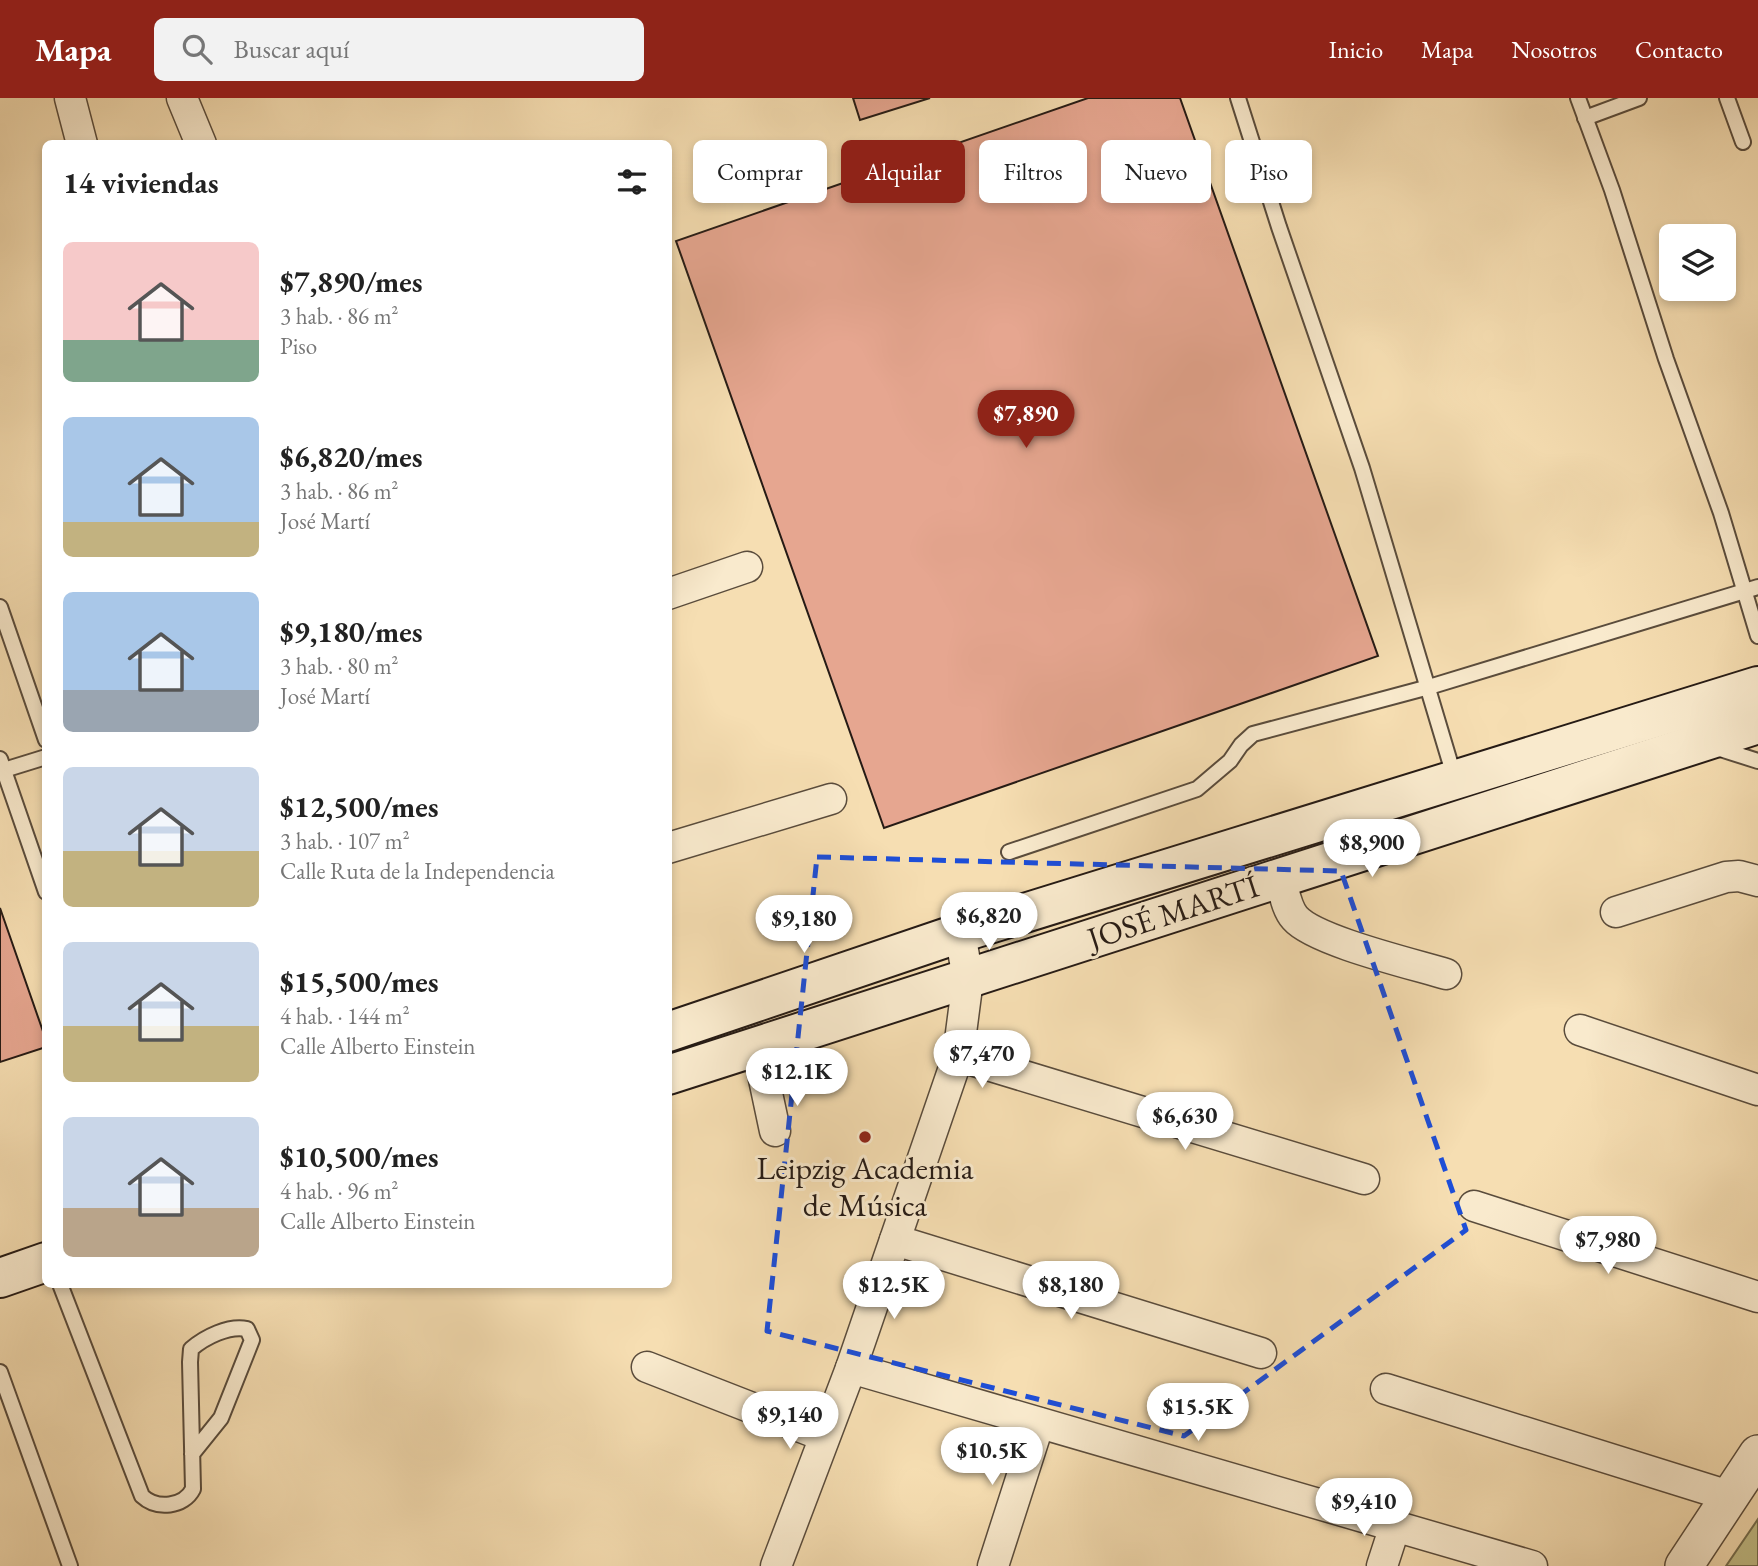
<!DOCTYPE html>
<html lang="es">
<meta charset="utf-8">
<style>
:root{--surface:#fff;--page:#f2f2f2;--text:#222;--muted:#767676;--accent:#8f2418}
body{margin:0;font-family:"EB Garamond",serif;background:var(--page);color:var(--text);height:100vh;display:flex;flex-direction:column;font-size:26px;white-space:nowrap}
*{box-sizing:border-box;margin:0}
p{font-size:23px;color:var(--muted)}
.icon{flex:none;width:38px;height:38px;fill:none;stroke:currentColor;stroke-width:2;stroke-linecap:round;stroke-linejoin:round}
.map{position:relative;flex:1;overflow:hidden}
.details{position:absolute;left:42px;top:42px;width:630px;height:1148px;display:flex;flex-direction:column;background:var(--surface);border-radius:10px;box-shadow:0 4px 10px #0003}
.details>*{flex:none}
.hud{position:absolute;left:693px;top:42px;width:665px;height:63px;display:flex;gap:14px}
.buttons{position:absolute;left:1659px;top:126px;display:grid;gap:14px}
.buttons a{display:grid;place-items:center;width:77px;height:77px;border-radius:10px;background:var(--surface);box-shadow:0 4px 10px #0003;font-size:35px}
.price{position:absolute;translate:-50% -60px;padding:0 16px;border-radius:24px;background:#fff;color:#222;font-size:23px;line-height:46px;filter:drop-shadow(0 2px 4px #0008)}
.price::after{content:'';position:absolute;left:50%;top:42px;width:21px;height:16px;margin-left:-10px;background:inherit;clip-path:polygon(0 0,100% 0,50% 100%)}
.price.on{background:var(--accent);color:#fff}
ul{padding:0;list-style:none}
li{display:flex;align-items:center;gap:21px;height:175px;padding:0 21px}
li span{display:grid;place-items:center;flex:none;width:196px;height:140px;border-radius:10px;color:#555}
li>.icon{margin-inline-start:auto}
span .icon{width:84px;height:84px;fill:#fffc;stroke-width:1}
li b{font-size:30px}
h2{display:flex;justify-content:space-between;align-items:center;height:84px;padding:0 21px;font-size:30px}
.tag{padding:0 24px;border-radius:10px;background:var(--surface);box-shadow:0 4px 10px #0003;font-size:24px;line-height:63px}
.tag.on{background:var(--accent);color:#fff}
header{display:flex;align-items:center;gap:42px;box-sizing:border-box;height:98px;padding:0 35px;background:var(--accent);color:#fff}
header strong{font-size:33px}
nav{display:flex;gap:38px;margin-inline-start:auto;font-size:24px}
.search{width:490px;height:63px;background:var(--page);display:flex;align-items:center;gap:18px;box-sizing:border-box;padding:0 24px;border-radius:10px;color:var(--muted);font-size:26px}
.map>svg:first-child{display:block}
.green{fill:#c3bf88;stroke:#746d4e;stroke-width:2}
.building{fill:#e6a690;stroke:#261b15;stroke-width:2}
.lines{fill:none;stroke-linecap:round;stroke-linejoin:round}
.service-casing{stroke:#5a4c3c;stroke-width:18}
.minor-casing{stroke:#5a4c3c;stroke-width:33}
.tertiary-casing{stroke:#5a4c3c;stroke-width:40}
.secondary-casing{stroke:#261b15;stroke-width:42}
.service{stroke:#f9eacd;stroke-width:14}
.minor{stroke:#f9eacd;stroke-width:30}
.tertiary{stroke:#f9eacd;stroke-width:37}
.secondary{stroke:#f9eacd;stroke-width:38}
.marked{fill:none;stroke:#1d4ed8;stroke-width:5;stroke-dasharray:14 9;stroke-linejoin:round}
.poi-dot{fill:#8f2418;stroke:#f9eacd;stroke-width:2.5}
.labels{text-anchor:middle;stroke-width:6;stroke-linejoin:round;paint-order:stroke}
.street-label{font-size:32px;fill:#261b15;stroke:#f9eacd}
.poi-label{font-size:32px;fill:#261b15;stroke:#f9eacd}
</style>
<header>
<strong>Mapa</strong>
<div class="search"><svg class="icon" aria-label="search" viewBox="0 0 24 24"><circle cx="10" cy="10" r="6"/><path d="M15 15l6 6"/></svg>Buscar aquí</div>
<nav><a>Inicio</a><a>Mapa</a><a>Nosotros</a><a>Contacto</a></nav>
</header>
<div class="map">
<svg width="1758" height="1468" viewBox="0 0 1758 1468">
<rect width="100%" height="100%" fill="#f6deb2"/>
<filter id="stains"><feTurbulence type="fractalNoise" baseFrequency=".00286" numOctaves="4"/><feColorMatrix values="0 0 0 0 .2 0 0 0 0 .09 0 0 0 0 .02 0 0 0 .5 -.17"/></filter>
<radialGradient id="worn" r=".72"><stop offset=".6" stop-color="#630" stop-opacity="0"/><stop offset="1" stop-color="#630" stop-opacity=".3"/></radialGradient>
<!-- green -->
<path class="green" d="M1758,1421V1468H1726Z"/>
<!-- building -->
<g class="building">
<path d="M853,0H930L860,22Z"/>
<path d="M1088,0H1180L1378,558L884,730L676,143Z"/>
<path d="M0,810L46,942V949L0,964Z"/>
</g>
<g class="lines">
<defs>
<g id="service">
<path d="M1238,0L1279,129L1362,370L1455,681"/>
<path d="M1578,0L1612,92L1666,261L1721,415L1758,538"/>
<path d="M1727,0L1743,44"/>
<path d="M1585,20L1639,0"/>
<path d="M0,509L46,642"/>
<path d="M1714,649L1758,663"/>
<path d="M0,661L46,794"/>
<path d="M4,672L46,659"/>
<path d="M1009,754L1197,691L1230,663L1241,647L1253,636L1429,589L1758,489"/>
<path d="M60,1186L142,1398C157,1412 184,1409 193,1391L190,1264L191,1251C205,1239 229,1227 247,1231L252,1242L221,1320L192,1356"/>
<path d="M0,1274L70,1468"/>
</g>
<g id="minor">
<path d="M70,0L82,46"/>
<path d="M182,0L201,46"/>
<path d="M668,496L747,469"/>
<path d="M668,750L831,701"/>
<path d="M1280,780C1284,792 1286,810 1295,820C1315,843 1413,866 1446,876"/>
<path d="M1616,814L1726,779L1739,778L1758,783"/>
<path d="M1580,932L1758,992"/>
<path d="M757,948L775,1033"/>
<path d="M958,958L1364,1081"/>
<path d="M1474,1108L1758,1199"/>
<path d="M895,1142L1261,1255"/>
<path d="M647,1269L824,1338"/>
<path d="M851,1270L1532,1468"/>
<path d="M1386,1291L1729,1398"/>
<path d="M776,1468L851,1270L958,958L968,881L960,835"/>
<path d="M993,1468L1039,1325"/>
<path d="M1382,1468L1395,1428"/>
</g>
<path id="tertiary" d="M1684,1468L1758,1356"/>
<g id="secondary">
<path d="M668,934L960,835L1758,588"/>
<path d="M668,977L1758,626"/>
<path d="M0,1180L46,1164"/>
</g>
</defs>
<!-- service casing -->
<use href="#service" class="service-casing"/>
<!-- minor casing -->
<use href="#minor" class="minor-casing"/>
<!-- tertiary casing -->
<use href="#tertiary" class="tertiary-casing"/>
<!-- secondary casing -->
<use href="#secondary" class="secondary-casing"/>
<!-- service -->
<use href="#service" class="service"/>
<!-- minor -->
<use href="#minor" class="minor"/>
<!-- tertiary -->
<use href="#tertiary" class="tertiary"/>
<!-- secondary -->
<use href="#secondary" class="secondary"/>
</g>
<!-- marked area -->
<path class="marked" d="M817,759L1341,773L1466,1132L1184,1338L767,1233Z"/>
<!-- markers -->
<circle class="poi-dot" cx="865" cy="1039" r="7"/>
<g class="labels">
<!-- street labels -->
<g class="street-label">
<text transform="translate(1173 814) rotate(-18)" y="11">JOSÉ MARTÍ</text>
</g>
<!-- poi labels -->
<g class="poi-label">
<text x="865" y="1081">Leipzig Academia<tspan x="865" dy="37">de Música</tspan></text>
</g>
</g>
<rect width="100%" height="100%" filter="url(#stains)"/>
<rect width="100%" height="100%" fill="url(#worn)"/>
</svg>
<div class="buttons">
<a><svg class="icon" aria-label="layers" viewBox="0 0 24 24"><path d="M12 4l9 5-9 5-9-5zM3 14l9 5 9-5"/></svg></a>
</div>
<b class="price on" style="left:1026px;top:352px">$7,890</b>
<b class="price" style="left:1372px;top:781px">$8,900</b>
<b class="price" style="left:989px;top:854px">$6,820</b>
<b class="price" style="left:804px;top:857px">$9,180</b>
<b class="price" style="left:982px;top:992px">$7,470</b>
<b class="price" style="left:797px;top:1010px">$12.1K</b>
<b class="price" style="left:1185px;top:1054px">$6,630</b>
<b class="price" style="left:1608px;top:1178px">$7,980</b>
<b class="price" style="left:894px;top:1223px">$12.5K</b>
<b class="price" style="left:1071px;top:1223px">$8,180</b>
<b class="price" style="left:1198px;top:1345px">$15.5K</b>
<b class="price" style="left:790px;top:1353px">$9,140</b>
<b class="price" style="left:992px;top:1389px">$10.5K</b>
<b class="price" style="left:1364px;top:1440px">$9,410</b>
<div class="hud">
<a class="tag">Comprar</a>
<a class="tag on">Alquilar</a>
<a class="tag">Filtros</a>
<a class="tag">Nuevo</a>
<a class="tag">Piso</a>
</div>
<section class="details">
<h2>14 viviendas<svg class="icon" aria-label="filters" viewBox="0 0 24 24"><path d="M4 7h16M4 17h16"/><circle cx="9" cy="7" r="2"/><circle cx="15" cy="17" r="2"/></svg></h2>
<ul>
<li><span style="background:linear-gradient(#f6c9c9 70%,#7fa58c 0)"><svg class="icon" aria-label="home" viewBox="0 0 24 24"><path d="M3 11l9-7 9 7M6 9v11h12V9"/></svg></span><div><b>$7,890/mes</b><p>3 hab. · 86 m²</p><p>Piso</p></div></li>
<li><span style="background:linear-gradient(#a9c7e8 75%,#c2b280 0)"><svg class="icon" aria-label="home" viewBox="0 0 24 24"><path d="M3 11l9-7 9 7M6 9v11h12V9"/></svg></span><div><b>$6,820/mes</b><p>3 hab. · 86 m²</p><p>José Martí</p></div></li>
<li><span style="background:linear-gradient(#a9c7e8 70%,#9aa5b1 0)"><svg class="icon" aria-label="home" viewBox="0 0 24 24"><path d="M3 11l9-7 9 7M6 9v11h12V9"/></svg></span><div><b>$9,180/mes</b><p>3 hab. · 80 m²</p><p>José Martí</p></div></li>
<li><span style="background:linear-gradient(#c9d6e8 60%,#c2b280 0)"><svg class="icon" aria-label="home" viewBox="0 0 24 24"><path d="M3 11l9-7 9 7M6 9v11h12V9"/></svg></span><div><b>$12,500/mes</b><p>3 hab. · 107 m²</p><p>Calle Ruta de la Independencia</p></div></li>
<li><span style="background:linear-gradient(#c9d6e8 60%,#c2b280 0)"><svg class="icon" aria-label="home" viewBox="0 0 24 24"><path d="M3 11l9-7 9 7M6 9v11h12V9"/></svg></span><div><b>$15,500/mes</b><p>4 hab. · 144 m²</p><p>Calle Alberto Einstein</p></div></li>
<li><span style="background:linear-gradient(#c9d6e8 65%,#b9a48a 0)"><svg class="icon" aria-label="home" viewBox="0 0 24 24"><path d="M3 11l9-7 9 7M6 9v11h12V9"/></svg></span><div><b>$10,500/mes</b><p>4 hab. · 96 m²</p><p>Calle Alberto Einstein</p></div></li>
</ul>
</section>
</div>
